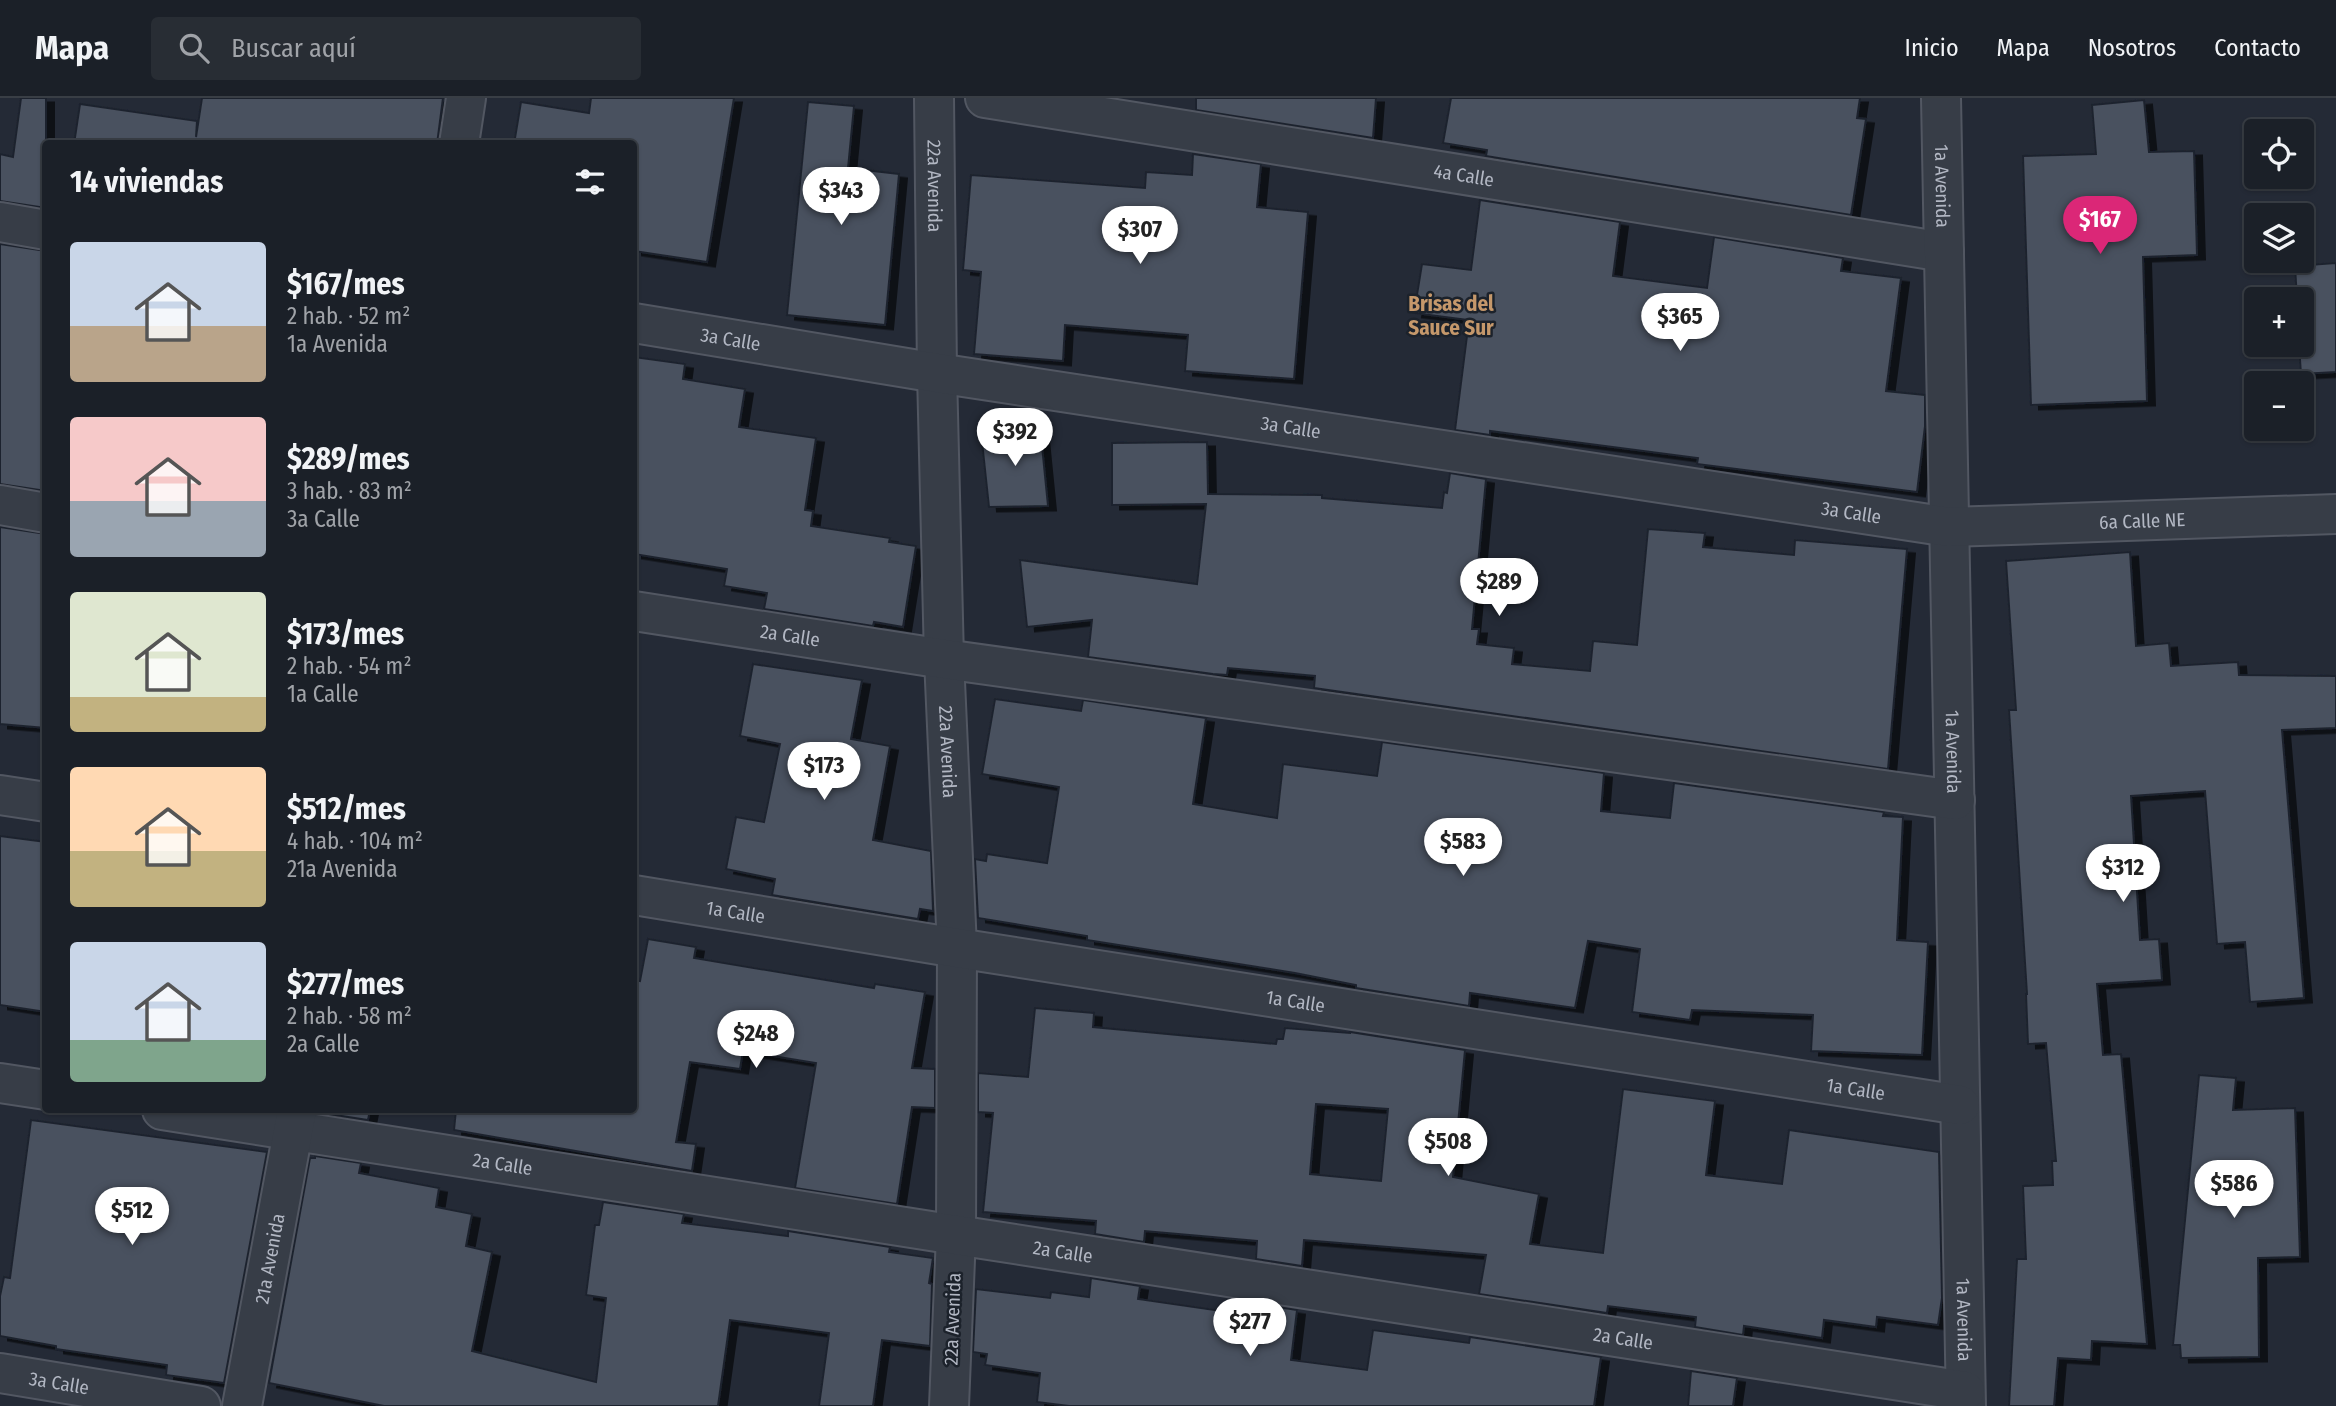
<!DOCTYPE html>
<html lang="es">
<meta charset="utf-8">
<style>
:root{--surface:#1b2028;--page:#282d34;--text:#f1f3f6;--muted:#a0a3a8;--line:#393e45;--accent:#db2777}
body{margin:0;font-family:"Fira Sans Condensed",sans-serif;background:var(--page);color:var(--text);height:100vh;display:flex;flex-direction:column;font-size:26px;white-space:nowrap}
*{box-sizing:border-box;margin:0}
p{font-size:23px;color:var(--muted)}
.icon{flex:none;width:38px;height:38px;fill:none;stroke:currentColor;stroke-width:2;stroke-linecap:round;stroke-linejoin:round}
.map{position:relative;flex:1;overflow:hidden}
.side{position:absolute;left:42px;top:42px;width:595px;height:973px;display:flex;flex-direction:column;background:var(--surface);border-radius:7px;box-shadow:0 2px 5px #0004,0 0 0 2px var(--line)}
.side>*{flex:none}
.buttons{position:absolute;left:2244px;top:21px;display:grid;gap:14px}
.buttons a{display:grid;place-items:center;width:70px;height:70px;border-radius:7px;background:var(--surface);box-shadow:0 2px 5px #0004,0 0 0 2px var(--line);font-size:35px}
.price{position:absolute;translate:-50% -60px;padding:0 16px;border-radius:24px;background:#fff;color:#222;font-size:23px;line-height:46px;filter:drop-shadow(0 2px 4px #0008)}
.price::after{content:'';position:absolute;left:50%;top:42px;width:21px;height:16px;margin-left:-10px;background:inherit;clip-path:polygon(0 0,100% 0,50% 100%)}
.price.active{background:var(--accent);color:#fff}
ul{padding:0;list-style:none}
li{display:flex;align-items:center;gap:21px;height:175px;padding:0 28px}
li span{display:grid;place-items:center;flex:none;width:196px;height:140px;border-radius:7px;color:#555}
li>.icon{margin-inline-start:auto}
span .icon{width:84px;height:84px;fill:#fffc;stroke-width:1}
li b{font-size:30px}
h2{display:flex;justify-content:space-between;align-items:center;height:84px;padding:0 28px;font-size:30px}
header{display:flex;align-items:center;gap:42px;box-sizing:border-box;height:98px;padding:0 35px;background:var(--surface);border-bottom:2px solid var(--line)}
header strong{font-size:33px}
nav{display:flex;gap:38px;margin-inline-start:auto;font-size:24px}
.search{width:490px;height:63px;background:var(--page);display:flex;align-items:center;gap:18px;box-sizing:border-box;padding:0 24px;border-radius:7px;color:var(--muted);font-size:26px}
.map>svg:first-child{display:block}
.building{fill:#4a515f;stroke:#1e242e;stroke-width:2;fill-rule:evenodd;filter:url(#shadow)}
.lines{fill:none;stroke-linecap:round;stroke-linejoin:round}
.minor-casing{stroke:#525762;stroke-width:42}
.minor{stroke:#373d47;stroke-width:38}
.labels{text-anchor:middle;stroke-width:5;stroke-linejoin:round;paint-order:stroke}
.street-label{font-size:19px;fill:#b2b7c3;stroke:#1c222b}
.neighbourhood-label{font-size:21px;font-weight:bold;fill:#c5986b;stroke:#1c222b}
</style>
<header>
<strong>Mapa</strong>
<div class="search"><svg class="icon" aria-label="search" viewBox="0 0 24 24"><circle cx="10" cy="10" r="6"/><path d="M15 15l6 6"/></svg>Buscar aquí</div>
<nav><a>Inicio</a><a>Mapa</a><a>Nosotros</a><a>Contacto</a></nav>
</header>
<div class="map">
<svg width="2336" height="1308" viewBox="0 0 2336 1308">
<defs>
<filter id="shadow"><feDropShadow dx="8" dy="4.5" stdDeviation="0" flood-color="#0009"/></filter>
</defs>
<rect width="100%" height="100%" fill="#242a36"/>
<!-- building -->
<g class="building">
<path d="M21,0H46V110L0,103V56L13,59Z"/>
<path d="M202,0H443L437,46H74L80,6L197,23L196,39Z"/>
<path d="M591,0H734L707,164L634,153V46H514L521,4L589,15Z"/>
<path d="M1196,0H1376L1373,40L1196,12Z"/>
<path d="M1451,0H1860L1857,20L1866,21L1851,117L1486,58L1487,52L1443,45Z"/>
<path d="M2144,2L2149,54L2194,53L2197,157L2143,159L2147,303L2031,307L2023,58L2096,56L2092,7Z"/>
<path d="M808,4L854,8L848,70L899,76L885,227L787,217Z"/>
<path d="M1193,56L1261,66L1257,109L1308,114L1294,281L1185,273L1188,237L1065,227L1063,263L974,256L981,174L963,172L971,77L1145,90L1146,74L1192,77Z"/>
<path d="M1480,102L1620,124L1613,178L1707,190L1714,139L1843,160L1841,173L1901,180L1886,293L1925,297V328L1917,394L1697,366L1698,360L1490,333V337L1455,332L1469,222L1414,215L1422,166L1471,172Z"/>
<path d="M0,146L46,153V393L0,386Z"/>
<path d="M2336,165V274L2301,276L2299,247H2301V201H2297L2295,168Z"/>
<path d="M634,259L685,266L683,281L745,291L739,329L816,340L805,412L813,413L811,428L890,440L889,444L916,448L903,529L874,524L873,528L764,511L767,495L724,488L727,471L634,456Z"/>
<path d="M1040,328L1048,408L989,409L981,334Z"/>
<path d="M1207,344L1208,396L1322,397V400L1442,410L1444,394L1447,395L1450,375L1486,381L1472,531H1479L1477,546L1514,550L1512,566L1590,573L1593,543L1637,547L1648,431L1705,435L1703,449L1794,457L1795,442L1907,451L1888,671L1314,590L1315,578L1228,570L1227,577L1213,576L1088,559L1092,522L1027,529L1020,462L1197,486L1206,406L1112,407V345Z"/>
<path d="M0,429L46,436V630L0,626Z"/>
<path d="M2130,454L2136,548L2169,545L2171,568L2238,564L2239,577L2336,578V630L2282,632L2304,900L2250,904L2245,844L2217,846L2205,693L2131,698L2140,842L2159,841L2162,882L2097,886L2103,957L2121,956L2147,1246L2092,1243L2091,1262L2058,1260L2054,1308H2009L2017,1161H2026L2023,1088L2053,1087L2052,1063H2056L2046,945L2028,946L2026,896H2027L2009,612H2016L2006,463Z"/>
<path d="M753,566L862,582L851,641L890,648L873,742L931,753L933,813L920,811L918,821L772,797L775,781L726,771L736,719L764,724L780,646L740,638Z"/>
<path d="M995,601L1081,613L1083,602L1206,620L1193,706L1277,720L1283,666L1377,678L1382,644L1604,675L1601,713L1670,720L1674,685L1884,714L1883,718L1903,719L1897,842L1928,844L1922,957L1811,953L1813,917L1692,912L1690,922L1632,914L1640,851L1588,843L1575,910L1470,895L1469,908L1356,890V887L1295,875L1087,842V838L978,820L975,761L986,763L987,756L1047,765L1059,689L982,676Z"/>
<path d="M0,738L46,744V914L0,907Z"/>
<path d="M648,841L696,849L694,860L874,890L875,886L925,894L912,970L935,971V1010L912,1009L897,1106L795,1090L816,965L743,953L740,971L690,964L676,1044L696,1046L692,1073L454,1032L456,1012H634V882L640,883Z"/>
<path d="M1035,910L1094,915L1093,929L1276,946L1277,941H1283L1285,930L1350,935V934L1465,952L1453,1079L1539,1096L1530,1146L1603,1155L1623,991L1715,1003L1706,1077L1782,1086L1789,1032L1939,1054L1942,1200L1938,1227L1877,1219L1876,1229L1824,1222L1822,1240L1744,1228L1743,1237L1695,1229L1696,1219L1608,1208L1607,1215L1479,1196L1486,1157L1304,1142L1302,1168L1256,1161L1257,1143L1145,1133L1144,1144L1095,1136L1096,1123L983,1114L993,1015L978,1014V975L1028,979ZM1316,1006L1388,1011L1381,1083L1310,1076Z"/>
<path d="M2199,977L2236,980L2233,1012L2295,1010L2300,1159L2258,1160L2259,1259L2181,1260L2180,1247H2173Z"/>
<path d="M322,1012H370L368,1022L322,1015Z"/>
<path d="M31,1022L267,1054L224,1285L166,1277L167,1267L56,1251V1248L0,1238V1198L4,1179L10,1180Z"/>
<path d="M315,1058L361,1065L359,1075L439,1090L436,1109L472,1116L466,1148L492,1154L472,1253L596,1284L606,1200L586,1197L595,1127H599L603,1104L684,1116L682,1125L788,1138V1133L890,1149L889,1154L933,1160L929,1185L932,1186L930,1248L882,1242L873,1308H819L829,1235L730,1222L718,1308H384L269,1285L310,1060H315Z"/>
<path d="M1091,1180L1140,1188L1138,1201L1250,1217L1251,1205L1297,1212L1291,1262L1367,1272L1373,1232L1469,1245L1470,1239L1601,1259L1594,1308H1069L1037,1304L1040,1275L985,1267L987,1256L973,1254L976,1191L1050,1200L1051,1194L1089,1199Z"/>
<path d="M1691,1273L1737,1280L1733,1308H1688Z"/>
</g>
<g class="lines">
<defs>
<g id="minor">
<path id="s1" d="M934,0L937,275L944,561L957,850L956,1137L949,1308"/>
<path id="s2" d="M985,0L1944,154"/>
<path id="s3" d="M1941,0L1966,1308"/>
<path d="M459,46L466,0"/>
<path d="M0,124L46,132"/>
<path id="s4" d="M634,225L937,275L1949,429L2336,416"/>
<path d="M0,407L46,415"/>
<path id="s5" d="M634,513L944,561L1955,702"/>
<path d="M0,697L46,704"/>
<path id="s6" d="M634,797L957,850L1960,1007"/>
<path d="M0,985L46,992"/>
<path id="s7" d="M162,1012L956,1137L1965,1293"/>
<path id="s8" d="M0,1275L201,1308"/>
<path id="s9" d="M242,1308L297,1012"/>
</g>
</defs>
<!-- minor casing -->
<use href="#minor" class="minor-casing"/>
<!-- minor -->
<use href="#minor" class="minor"/>
</g>
<g class="labels">
<!-- street labels -->
<g class="street-label">
<text dy="7" stroke="none"><textPath href="#s2" startOffset="485">4a Calle</textPath></text>
<text dy="7" stroke="none"><textPath href="#s1" startOffset="88">22a Avenida</textPath></text>
<text dy="7" stroke="none"><textPath href="#s3" startOffset="88">1a Avenida</textPath></text>
<text dy="7" stroke="none"><textPath href="#s4" startOffset="98">3a Calle</textPath></text>
<text dy="7" stroke="none"><textPath href="#s4" startOffset="665">3a Calle</textPath></text>
<text dy="7" stroke="none"><textPath href="#s4" startOffset="1232">3a Calle</textPath></text>
<text dy="7" stroke="none"><textPath href="#s4" startOffset="1524">6a Calle NE</textPath></text>
<text dy="7" stroke="none"><textPath href="#s5" startOffset="158">2a Calle</textPath></text>
<text dy="7" stroke="none"><textPath href="#s1" startOffset="654">22a Avenida</textPath></text>
<text dy="7" stroke="none"><textPath href="#s3" startOffset="654">1a Avenida</textPath></text>
<text dy="7" stroke="none"><textPath href="#s6" startOffset="103">1a Calle</textPath></text>
<text dy="7" stroke="none"><textPath href="#s6" startOffset="670">1a Calle</textPath></text>
<text dy="7" stroke="none"><textPath href="#s6" startOffset="1237">1a Calle</textPath></text>
<text dy="7" stroke="none"><textPath href="#s7" startOffset="345">2a Calle</textPath></text>
<text dy="7" stroke="none"><textPath href="#s7" startOffset="912">2a Calle</textPath></text>
<text dy="7" stroke="none"><textPath href="#s9" startOffset="150">21a Avenida</textPath></text>
<text transform="translate(952 1221) rotate(-88)" y="7">22a Avenida</text>
<text dy="7" stroke="none"><textPath href="#s3" startOffset="1222">1a Avenida</textPath></text>
<text dy="7" stroke="none"><textPath href="#s7" startOffset="1479">2a Calle</textPath></text>
<text dy="7" stroke="none"><textPath href="#s8" startOffset="60">3a Calle</textPath></text>
</g>
<!-- neighbourhood labels -->
<g class="neighbourhood-label">
<text x="1451" y="213">Brisas del<tspan x="1451" dy="24">Sauce Sur</tspan></text>
</g>
</g>
</svg>
<div class="buttons">
<a><svg class="icon" aria-label="locate" viewBox="0 0 24 24"><circle cx="12" cy="12" r="6"/><path d="M12 2v4M12 18v4M2 12h4M18 12h4"/></svg></a>
<a><svg class="icon" aria-label="layers" viewBox="0 0 24 24"><path d="M12 4l9 5-9 5-9-5zM3 14l9 5 9-5"/></svg></a>
<a>+</a>
<a>−</a>
</div>
<b class="price" style="left:841px;top:129px">$343</b>
<b class="price active" style="left:2100px;top:158px">$167</b>
<b class="price" style="left:1140px;top:168px">$307</b>
<b class="price" style="left:1680px;top:255px">$365</b>
<b class="price" style="left:1015px;top:370px">$392</b>
<b class="price" style="left:1499px;top:520px">$289</b>
<b class="price" style="left:824px;top:704px">$173</b>
<b class="price" style="left:1463px;top:780px">$583</b>
<b class="price" style="left:2123px;top:806px">$312</b>
<b class="price" style="left:756px;top:972px">$248</b>
<b class="price" style="left:1448px;top:1080px">$508</b>
<b class="price" style="left:2234px;top:1122px">$586</b>
<b class="price" style="left:132px;top:1149px">$512</b>
<b class="price" style="left:1250px;top:1260px">$277</b>
<section class="side">
<h2>14 viviendas<svg class="icon" aria-label="filters" viewBox="0 0 24 24"><path d="M4 7h16M4 17h16"/><circle cx="9" cy="7" r="2"/><circle cx="15" cy="17" r="2"/></svg></h2>
<ul>
<li><span style="background:linear-gradient(#c9d6e8 60%,#b9a48a 0)"><svg class="icon" aria-label="home" viewBox="0 0 24 24"><path d="M3 11l9-7 9 7M6 9v11h12V9"/></svg></span><div><b>$167/mes</b><p>2 hab. · 52 m²</p><p>1a Avenida</p></div></li>
<li><span style="background:linear-gradient(#f6c9c9 60%,#9aa5b1 0)"><svg class="icon" aria-label="home" viewBox="0 0 24 24"><path d="M3 11l9-7 9 7M6 9v11h12V9"/></svg></span><div><b>$289/mes</b><p>3 hab. · 83 m²</p><p>3a Calle</p></div></li>
<li><span style="background:linear-gradient(#dfe7d0 75%,#c2b280 0)"><svg class="icon" aria-label="home" viewBox="0 0 24 24"><path d="M3 11l9-7 9 7M6 9v11h12V9"/></svg></span><div><b>$173/mes</b><p>2 hab. · 54 m²</p><p>1a Calle</p></div></li>
<li><span style="background:linear-gradient(#ffd9b3 60%,#c2b280 0)"><svg class="icon" aria-label="home" viewBox="0 0 24 24"><path d="M3 11l9-7 9 7M6 9v11h12V9"/></svg></span><div><b>$512/mes</b><p>4 hab. · 104 m²</p><p>21a Avenida</p></div></li>
<li><span style="background:linear-gradient(#c9d6e8 70%,#7fa58c 0)"><svg class="icon" aria-label="home" viewBox="0 0 24 24"><path d="M3 11l9-7 9 7M6 9v11h12V9"/></svg></span><div><b>$277/mes</b><p>2 hab. · 58 m²</p><p>2a Calle</p></div></li>
</ul>
</section>
</div>
